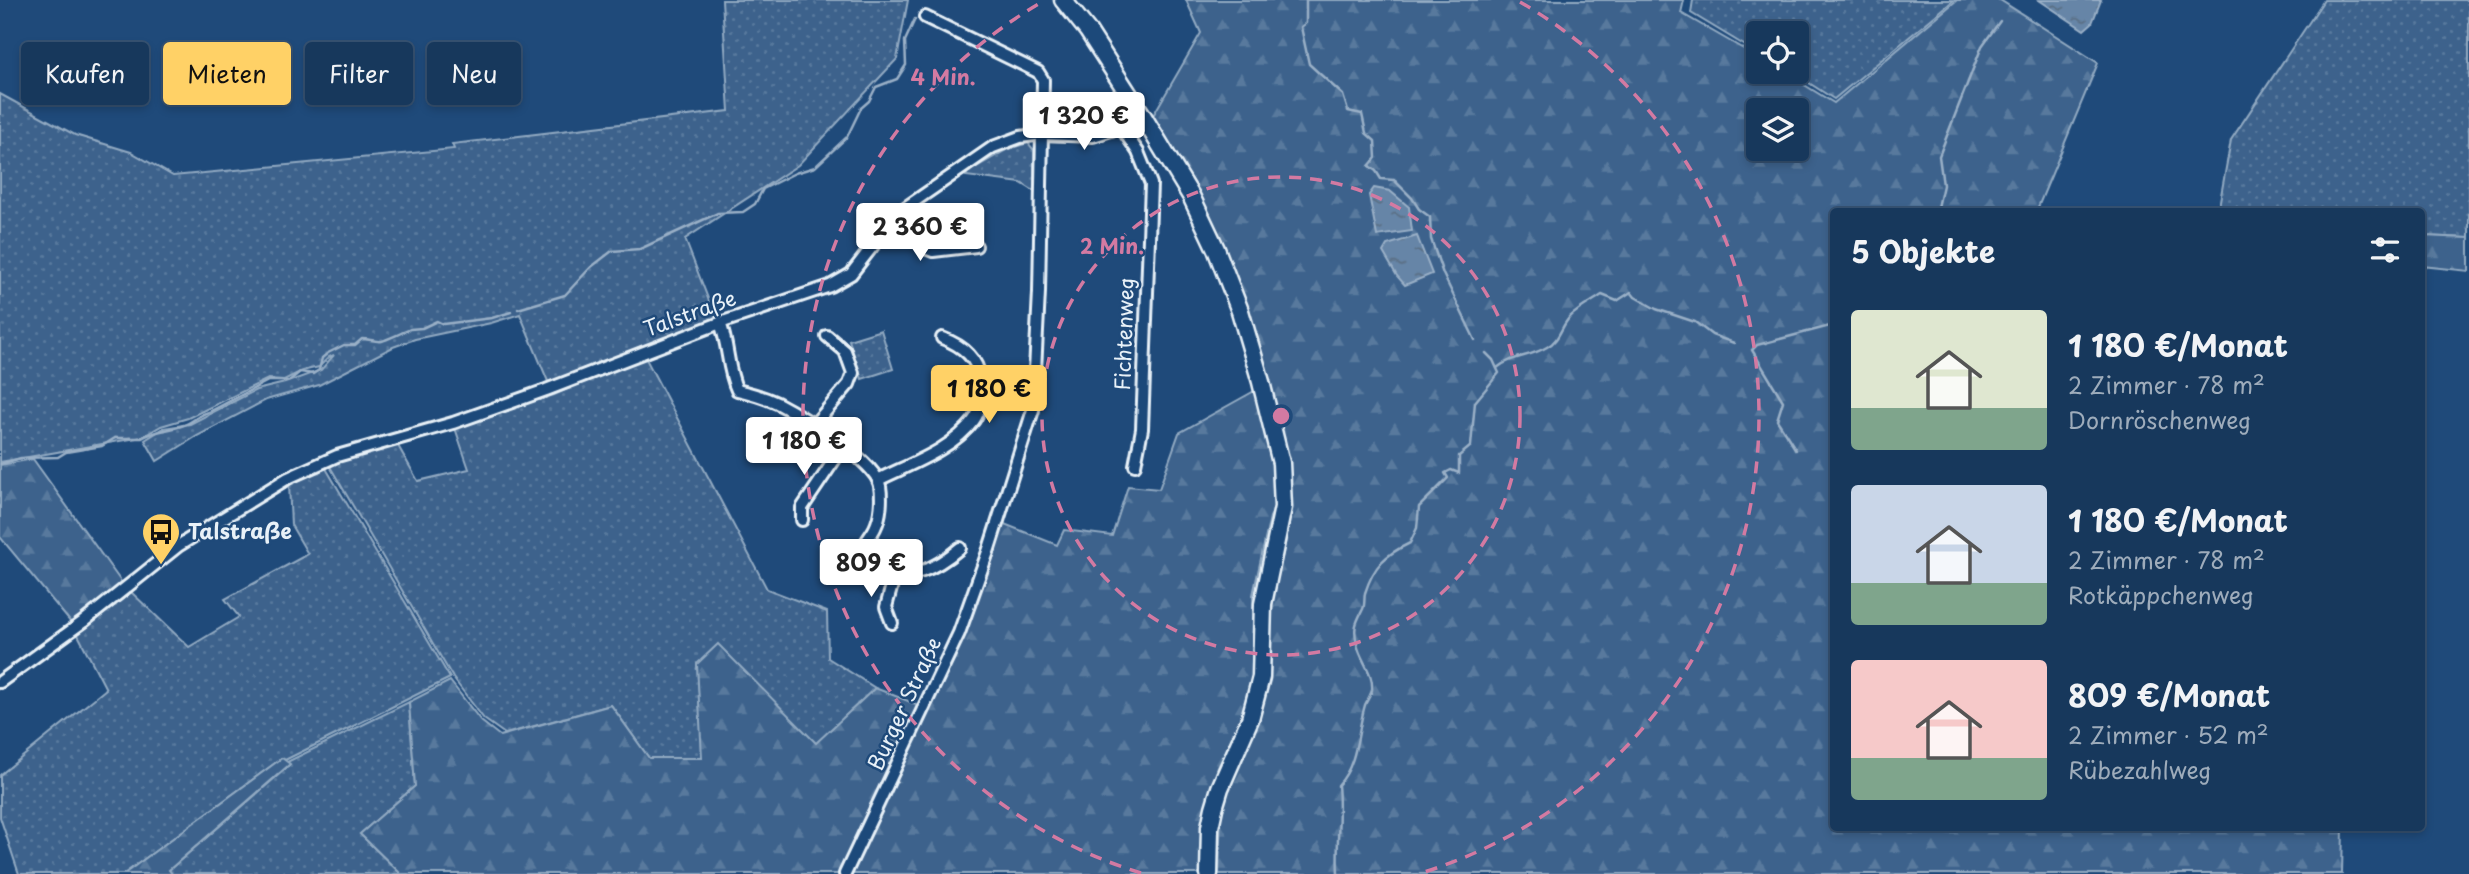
<!DOCTYPE html>
<html lang="de">
<meta charset="utf-8">
<style>
:root{--surface:#17385c;--page:#244365;--text:#f1f3f6;--muted:#9eacbb;--line:#365272;--accent:#ffd166}
body{margin:0;font-family:"Playpen Sans",sans-serif;background:var(--page);color:var(--text);height:100vh;display:flex;flex-direction:column;font-size:26px;white-space:nowrap}
*{box-sizing:border-box;margin:0}
p{font-size:23px;color:var(--muted)}
.icon{flex:none;width:38px;height:38px;fill:none;stroke:currentColor;stroke-width:2;stroke-linecap:round;stroke-linejoin:round}
.map{position:relative;flex:1;overflow:hidden}
.details{position:absolute;left:1830px;top:208px;width:595px;height:623px;display:flex;flex-direction:column;background:var(--surface);border-radius:7px;box-shadow:0 4px 10px #0003,0 0 0 2px var(--line)}
.details>*{flex:none}
.banner{position:absolute;left:21px;top:42px;width:665px;height:63px;display:flex;gap:14px}
.buttons{position:absolute;left:1746px;top:21px;display:grid;gap:14px}
.buttons a{display:grid;place-items:center;width:63px;height:63px;border-radius:7px;background:var(--surface);box-shadow:0 4px 10px #0003,0 0 0 2px var(--line);font-size:35px}
.price{position:absolute;translate:-50% -60px;padding:0 16px;border-radius:7px;background:#fff;color:#222;font-size:23px;line-height:46px;filter:drop-shadow(0 2px 4px #0008)}
.price::after{content:'';position:absolute;left:50%;top:42px;width:21px;height:16px;margin-left:-10px;background:inherit;clip-path:polygon(0 0,100% 0,50% 100%)}
.price.on{background:var(--accent);color:#111}
ul{padding:0;list-style:none}
li{display:flex;align-items:center;gap:21px;height:175px;padding:0 21px}
li span{display:grid;place-items:center;flex:none;width:196px;height:140px;border-radius:7px;color:#555}
li>.icon{margin-inline-start:auto}
span .icon{width:84px;height:84px;fill:#fffc;stroke-width:1}
li b{font-size:30px}
h2{display:flex;justify-content:space-between;align-items:center;height:84px;padding:0 21px;font-size:30px}
.tag{padding:0 24px;border-radius:7px;background:var(--surface);box-shadow:0 4px 10px #0003,0 0 0 2px var(--line);font-size:24px;line-height:63px}
.tag.on{background:var(--accent);color:#111}
.map>svg:first-child{display:block}
.grass{fill:url(#grass-dots);stroke:#92aac2;stroke-width:2}
.forest{fill:url(#forest-firs);stroke:#92aac2;stroke-width:2;fill-rule:evenodd}
.water{fill:url(#water-ripples);stroke:#9ab0c7;stroke-width:2}
.lines{fill:none;stroke-linecap:round;stroke-linejoin:round}
.stream{stroke:#9ab0c7;stroke-width:2.5}
.street-casing{stroke:#e8f1f8;stroke-width:16}
.secondary-casing{stroke:#e8f1f8;stroke-width:21}
.street{stroke:#1f4a7a;stroke-width:10}
.secondary{stroke:#1f4a7a;stroke-width:16}
.ring{fill:none;stroke:#d37aa2;stroke-width:3.5;stroke-dasharray:12 9}
.labels{text-anchor:middle;stroke-width:5;stroke-linejoin:round;paint-order:stroke}
.street-label{font-size:21px;fill:#e8f1f8;stroke:#1f4a7a}
.poi-label{font-size:21px;font-weight:bold;fill:#e8f1f8;stroke:#1f4a7a;text-anchor:start}
.centre{fill:#d37aa2;stroke:#1f4a7a;stroke-width:3.5}
.ring-label{font-size:21px;text-anchor:middle;font-weight:bold;fill:#d37aa2;stroke:#1f4a7a;stroke-width:5;stroke-linejoin:round;paint-order:stroke}
</style>
<div class="map">
<svg width="2469" height="874" viewBox="0 0 2469 874">
<defs>
<pattern id="grass-dots" width="8" height="8" patternUnits="userSpaceOnUse" patternTransform="scale(1.75)"><rect width="8" height="8" fill="#3c628c"/><path d="M2 2h.1M6 6h.1" fill="none" stroke="#58799d" stroke-width="1.8" stroke-linecap="round"/></pattern>
<pattern id="forest-firs" width="22" height="20" patternUnits="userSpaceOnUse" patternTransform="scale(1.75)"><rect width="22" height="20" fill="#3c628c"/><path d="M5 1l3.5 6h-7zM16 11l3.5 6h-7z" fill="#58799d"/></pattern>
<pattern id="water-ripples" width="26" height="14" patternUnits="userSpaceOnUse" patternTransform="scale(1.75)"><rect width="26" height="14" fill="#6685a7"/><path d="M2 4q2-2 4 0t4 0M15 11q2-2 4 0t4 0" fill="none" stroke="#596d82"/></pattern>
</defs>
<rect width="100%" height="100%" fill="#1f4a7a"/>
<filter id="ink" filterUnits="userSpaceOnUse"><feTurbulence type="fractalNoise" baseFrequency=".0143" numOctaves="2"/><feDisplacementMap in="SourceGraphic" scale="14" xChannelSelector="R" yChannelSelector="G"/><feConvolveMatrix kernelMatrix="1 2 1 2 8 2 1 2 1" color-interpolation-filters="sRGB"/></filter>
<g filter="url(#ink)">
<!-- grass -->
<g class="grass">
<path d="M722,0H908L897,59L798,165L685,239L717,322L549,384L520,314L491,323L415,339L393,347L319,385L266,400L197,436L157,461L145,440L164,428L190,424L256,390L285,383L321,370L334,355L329,357L319,367L302,371L284,380L268,379L188,418L161,426L142,437L0,462V94L75,135L131,152L173,176L454,149L452,144L729,111Z"/>
<path d="M1693,0H1954L1834,99L1792,72H1797V33H1759V54L1691,13Z"/>
<path d="M2324,0H2469V238L2422,236V212H2218L2231,140Z"/>
<path d="M1028,143L1034,150V191L1021,183L966,176L968,172L1008,149Z"/>
<path d="M881,330L893,369L862,379L849,340Z"/>
<path d="M644,355L767,589L827,612L828,658L875,688L816,744L697,664L703,758H649L611,705L505,734L484,719L453,678L328,463L397,444L418,481L469,469L454,425L554,395Z"/>
<path d="M324,465L450,678L285,760L282,758L124,874H19L0,817V775L106,689L76,631L129,590L189,647L239,617L225,599L308,554L291,525L289,484Z"/>
<path d="M409,702L415,786L360,834L401,874H172L169,870L290,765L287,762Z"/>
</g>
<!-- forest -->
<g class="forest">
<path d="M1186,0H1684L1681,13L1759,58V72H1783L1834,103L1957,0H2000L2098,63L2036,212H1834V828H2343L2342,874H1219L1221,808L1227,789L1259,716L1267,686L1273,597L1288,531L1290,506L1267,378L1242,293L1198,194L1151,119L1201,33ZM1759,110H1797V149H1759Z"/>
<path d="M2422,236L2469,238V271L2422,266Z"/>
<path d="M1258,389L1272,463L1276,506L1270,517L1253,595L1255,669L1243,716L1218,767L1204,813L1200,845L1201,874H850L973,611L1002,523L1057,545L1064,530L1112,536L1128,486L1159,489L1179,433Z"/>
<path d="M33,459L122,583L72,624L0,537V465Z"/>
<path d="M718,644L816,743L875,688L921,706L842,874H401L360,834L415,786L409,702L450,681L481,721L500,736L611,705L649,758H702L697,664Z"/>
<path d="M282,758L290,764L169,870L172,874H124Z"/>
</g>
<!-- water -->
<g class="water">
<path d="M2039,0H2101L2092,23L2084,30Z"/>
<path d="M1374,188L1390,191L1409,207L1412,231L1377,236L1369,195Z"/>
<path d="M1417,236L1432,274L1405,285L1397,276L1383,252L1387,245Z"/>
</g>
<g class="lines">
<!-- stream -->
<g class="stream">
<path d="M1306,0V23L1301,27L1309,64L1343,95L1348,111L1362,114L1366,133L1375,141L1376,158L1369,166L1376,171L1381,179L1394,180L1412,198L1419,209L1430,217L1431,239L1443,274L1475,340"/>
<path d="M1937,212L1943,185L1939,156L1982,46L2000,21"/>
<path d="M518,309L565,295L590,268L612,251L640,249L718,213L743,212L755,204L763,189L795,173L815,167L847,137L861,108L869,101L876,87L897,79L906,65L905,41L915,19"/>
<path d="M1497,368C1511,356 1531,357 1547,347C1560,340 1561,326 1570,317C1579,308 1592,302 1602,295L1617,301L1631,292L1635,297L1656,309L1695,322L1712,335L1734,343"/>
<path d="M1796,450L1777,420L1783,401L1752,350L1757,345L1830,326L1834,322"/>
<path d="M0,464L21,458L58,457L66,452L102,446L115,438H142C155,430 169,431 184,425C193,422 199,414 209,412L268,381H289L300,372L313,374L319,370L322,358L328,353L344,345H355L362,339C368,339 376,342 382,341C386,340 406,331 410,329L422,328L437,321L443,324L492,318L511,312"/>
<path d="M1338,874C1336,844 1341,815 1338,785C1358,764 1357,732 1365,705C1367,700 1371,695 1372,690C1374,673 1360,660 1357,644C1353,627 1356,623 1363,609C1365,605 1364,598 1365,593C1374,565 1385,555 1410,543L1417,528L1419,507L1448,478L1445,473L1451,470L1459,473V456L1471,446L1475,402L1499,373L1493,360L1486,353"/>
</g>
<defs>
<g id="street">
<path d="M1121,127L1138,152L1151,184L1142,429L1135,465"/>
<path d="M899,212L923,247L933,251L976,246"/>
<path d="M720,323C729,345 727,369 737,390C750,393 764,397 777,403C800,415 877,462 880,486C882,499 881,516 875,528C870,538 861,546 861,557C866,562 873,565 880,568C911,582 935,569 960,548"/>
<path d="M814,425L849,384L853,373L845,351L827,336"/>
<path d="M878,480C910,464 952,450 974,420C982,409 982,391 980,378C977,357 961,345 942,338"/>
<path d="M802,520V508L843,447"/>
<path d="M892,623L886,607L895,574"/>
<path d="M0,682L83,622L178,546L288,478L337,456L453,423L546,390L720,323L830,286L851,274L899,212L993,147L1020,137L1042,134L1093,136L1121,127L1142,115"/>
<path d="M845,874L959,633L989,549L1033,410L1039,292L1043,80L1038,72L925,17"/>
</g>
<path id="secondary" d="M1063,0L1088,31L1142,115L1191,196L1216,249L1240,311L1261,382L1281,463L1283,507L1263,604L1261,677L1250,719L1220,788L1214,808L1210,827L1209,874"/>
</defs>
<!-- street casing -->
<use href="#street" class="street-casing"/>
<!-- secondary casing -->
<use href="#secondary" class="secondary-casing"/>
<!-- street -->
<use href="#street" class="street"/>
<!-- secondary -->
<use href="#secondary" class="secondary"/>
</g>
</g>
<!-- distance rings -->
<g class="ring">
<circle cx="1281" cy="416" r="239"/>
<path d="M1141 873A478 478 0 0 1 1042 2M1520 2A478 478 0 0 1 1421 873"/>
</g>
<!-- icons -->
<defs>
<symbol id="bus-pin" viewBox="-11 -11 22 30"><path d="M0 17L-7.5 6A9.5 9.5 0 1 1 7.5 6Z" fill="#ffd166" stroke="#1f4a7a"/><path d="M-5-6H5V4H4V6H2V4H-2V6H-4V4H-5ZM-3.5-4V0h7V-4ZM-3.5 1.2v1.5H-2V1.2ZM2 1.2v1.5H3.5V1.2Z" fill="#111"/></symbol>
</defs>
<g fill-rule="evenodd">
<use href="#bus-pin" x="139" y="510" width="44" height="60"/>
</g>
<g class="labels">
<!-- street labels -->
<g class="street-label">
<text transform="translate(690 314) rotate(-20)" y="7">Talstraße</text>
<text transform="translate(1125 334) rotate(-88)" y="7">Fichtenweg</text>
<text transform="translate(905 704) rotate(-65)" y="7">Burger Straße</text>
</g>
<!-- poi labels -->
<g class="poi-label">
<text x="188" y="539">Talstraße</text>
</g>
</g>
<circle cx="1281" cy="416" r="10" class="centre"/>
<g class="ring-label">
<text x="943" y="85">4 Min.</text>
<text x="1112" y="254">2 Min.</text>
</g>
</svg>
<div class="buttons">
<a><svg class="icon" aria-label="locate" viewBox="0 0 24 24"><circle cx="12" cy="12" r="6"/><path d="M12 2v4M12 18v4M2 12h4M18 12h4"/></svg></a>
<a><svg class="icon" aria-label="layers" viewBox="0 0 24 24"><path d="M12 4l9 5-9 5-9-5zM3 14l9 5 9-5"/></svg></a>
</div>
<b class="price" style="left:1084px;top:152px">1 320 €</b>
<b class="price" style="left:920px;top:263px">2 360 €</b>
<b class="price on" style="left:989px;top:425px">1 180 €</b>
<b class="price" style="left:804px;top:477px">1 180 €</b>
<b class="price" style="left:871px;top:599px">809 €</b>
<div class="banner">
<a class="tag">Kaufen</a>
<a class="tag on">Mieten</a>
<a class="tag">Filter</a>
<a class="tag">Neu</a>
</div>
<section class="details">
<h2>5 Objekte<svg class="icon" aria-label="filters" viewBox="0 0 24 24"><path d="M4 7h16M4 17h16"/><circle cx="9" cy="7" r="2"/><circle cx="15" cy="17" r="2"/></svg></h2>
<ul>
<li><span style="background:linear-gradient(#dfe7d0 70%,#7fa58c 0)"><svg class="icon" aria-label="home" viewBox="0 0 24 24"><path d="M3 11l9-7 9 7M6 9v11h12V9"/></svg></span><div><b>1 180 €/Monat</b><p>2 Zimmer · 78 m²</p><p>Dornröschenweg</p></div></li>
<li><span style="background:linear-gradient(#c9d6e8 70%,#7fa58c 0)"><svg class="icon" aria-label="home" viewBox="0 0 24 24"><path d="M3 11l9-7 9 7M6 9v11h12V9"/></svg></span><div><b>1 180 €/Monat</b><p>2 Zimmer · 78 m²</p><p>Rotkäppchenweg</p></div></li>
<li><span style="background:linear-gradient(#f6c9c9 70%,#7fa58c 0)"><svg class="icon" aria-label="home" viewBox="0 0 24 24"><path d="M3 11l9-7 9 7M6 9v11h12V9"/></svg></span><div><b>809 €/Monat</b><p>2 Zimmer · 52 m²</p><p>Rübezahlweg</p></div></li>
</ul>
</section>
</div>
